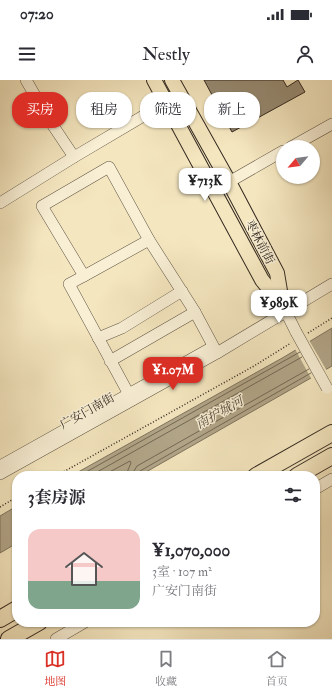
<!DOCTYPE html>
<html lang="zh">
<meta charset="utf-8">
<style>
:root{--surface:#fff;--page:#f2f2f3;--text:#2b2b33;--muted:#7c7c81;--line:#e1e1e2;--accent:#d93025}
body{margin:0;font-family:"IM FELL Double Pica","Noto Serif SC",serif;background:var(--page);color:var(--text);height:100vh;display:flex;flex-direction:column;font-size:15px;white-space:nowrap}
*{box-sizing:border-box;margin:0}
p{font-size:13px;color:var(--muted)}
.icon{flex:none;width:22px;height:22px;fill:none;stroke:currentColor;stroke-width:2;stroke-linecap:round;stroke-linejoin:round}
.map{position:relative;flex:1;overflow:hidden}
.sheet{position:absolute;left:12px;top:391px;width:308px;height:156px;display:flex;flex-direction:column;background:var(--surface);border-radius:16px;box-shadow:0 1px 3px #0004}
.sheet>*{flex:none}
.hud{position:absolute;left:12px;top:12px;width:308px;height:36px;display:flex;gap:8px}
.needle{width:26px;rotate:241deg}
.controls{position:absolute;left:276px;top:60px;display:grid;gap:8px}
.controls a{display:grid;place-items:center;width:44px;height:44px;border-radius:50%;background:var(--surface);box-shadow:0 1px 3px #0004;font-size:20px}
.price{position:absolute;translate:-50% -34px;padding:0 9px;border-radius:8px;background:#fff;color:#222;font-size:13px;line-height:26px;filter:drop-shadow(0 1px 2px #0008)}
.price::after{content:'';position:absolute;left:50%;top:24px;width:12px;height:9px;margin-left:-6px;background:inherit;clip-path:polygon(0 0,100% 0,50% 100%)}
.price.on{background:var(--accent);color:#fff}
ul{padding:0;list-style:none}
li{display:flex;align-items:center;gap:12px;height:100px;padding:0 16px}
li span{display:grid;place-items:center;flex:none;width:112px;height:80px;border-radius:12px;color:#555}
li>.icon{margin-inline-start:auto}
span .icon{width:48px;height:48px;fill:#fffc;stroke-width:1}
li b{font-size:17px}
h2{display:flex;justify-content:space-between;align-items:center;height:48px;padding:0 16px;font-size:17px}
.pill{padding:0 14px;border-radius:16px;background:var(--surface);box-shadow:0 1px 3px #0004;font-size:14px;line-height:36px}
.pill.on{background:var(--accent);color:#fff}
.status{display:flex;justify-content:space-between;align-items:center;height:28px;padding:0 20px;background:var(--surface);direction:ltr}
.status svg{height:11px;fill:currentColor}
header{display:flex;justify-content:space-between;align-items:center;height:52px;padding:0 16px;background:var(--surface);font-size:18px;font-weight:600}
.dock{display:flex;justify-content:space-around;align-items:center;height:56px;border-top:1px solid var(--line);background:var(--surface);font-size:11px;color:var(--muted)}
.dock a{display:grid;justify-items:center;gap:2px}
.dock .on{color:var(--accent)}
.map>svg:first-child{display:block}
.water{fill:#b2a689;stroke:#7f745f}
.pier{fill:#f4e6bf}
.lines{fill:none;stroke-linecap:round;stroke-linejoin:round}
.shore{stroke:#726854;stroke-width:1}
.building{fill:#978b73;stroke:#332920}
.minor-casing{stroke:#635848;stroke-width:12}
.major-casing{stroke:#332920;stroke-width:16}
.highway-casing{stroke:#332920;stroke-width:18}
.path{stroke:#332920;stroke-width:1.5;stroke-dasharray:1 2;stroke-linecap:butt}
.minor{stroke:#f8efd5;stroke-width:11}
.major{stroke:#f4e6bf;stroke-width:14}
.highway{stroke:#f4e6bf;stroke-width:16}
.minor-bridge-casing{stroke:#635848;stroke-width:12;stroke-linecap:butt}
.minor-bridge{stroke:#f8efd5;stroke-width:11}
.labels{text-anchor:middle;stroke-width:3;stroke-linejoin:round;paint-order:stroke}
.street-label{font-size:12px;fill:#332920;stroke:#f8efd5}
.water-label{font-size:13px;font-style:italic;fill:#594e40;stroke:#f8efd5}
</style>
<div class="status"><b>07:20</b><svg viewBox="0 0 49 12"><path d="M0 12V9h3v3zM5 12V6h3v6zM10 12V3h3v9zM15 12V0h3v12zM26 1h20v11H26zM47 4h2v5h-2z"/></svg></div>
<header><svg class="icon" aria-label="menu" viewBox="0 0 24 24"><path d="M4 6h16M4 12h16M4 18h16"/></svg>Nestly<svg class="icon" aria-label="person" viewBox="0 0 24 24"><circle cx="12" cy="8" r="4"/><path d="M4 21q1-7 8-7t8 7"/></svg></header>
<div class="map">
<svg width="332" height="559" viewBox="0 0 332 559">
<rect width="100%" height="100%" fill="#f4e6bf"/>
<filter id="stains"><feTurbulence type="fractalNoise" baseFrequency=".005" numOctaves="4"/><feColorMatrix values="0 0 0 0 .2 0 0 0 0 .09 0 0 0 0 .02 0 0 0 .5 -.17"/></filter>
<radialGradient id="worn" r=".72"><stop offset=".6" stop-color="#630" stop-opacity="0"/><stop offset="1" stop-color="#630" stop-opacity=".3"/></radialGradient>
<!-- water -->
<g class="water">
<path d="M332,248V286L139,396H71L284,277Z"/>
<path d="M17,426V463L0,473V436Z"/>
</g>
<!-- pier -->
<path class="pier" d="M309,260L327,291L312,300L295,269Z"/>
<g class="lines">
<!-- shore -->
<g class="shore">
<path d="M79,396L300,272"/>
<path d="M90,396L302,277"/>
<path d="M102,396L130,381L131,383L128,390L127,396"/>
<path d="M133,396L134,391L137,386L309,289"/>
<path d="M138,396L140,391L311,293"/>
</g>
</g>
<!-- building -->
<path class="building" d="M204,0H283L287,7L298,0L305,12L232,52Z"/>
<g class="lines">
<defs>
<g id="minor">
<path d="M26,0L48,38L74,77"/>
<path d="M291,67L332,44"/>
<path d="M229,102L283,71"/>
<path d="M0,123L74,77L167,22"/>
<path d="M84,196L149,160"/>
<path d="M283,226L296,252"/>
<path d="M98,258L122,248L182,211"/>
<path d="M110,281L195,232"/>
<path d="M132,320L69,204L84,196L42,126L109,87L149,160L195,232L217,273"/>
<path d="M0,386L211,268"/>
<path d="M0,394L217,273L332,204"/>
<path d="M315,409L332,399"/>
<path d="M56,559L85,542"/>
</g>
<g id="major">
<path d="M154,0L262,200L283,226"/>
<path d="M172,0L229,102L277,193L282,223"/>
</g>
<g id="highway">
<path d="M256,396L332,353"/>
<path d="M297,396L332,376"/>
<path d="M0,539L17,529"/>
<path d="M9,559L39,542"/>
</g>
</defs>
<!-- minor casing -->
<use href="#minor" class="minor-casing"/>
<!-- major casing -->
<use href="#major" class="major-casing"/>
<!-- highway casing -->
<use href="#highway" class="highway-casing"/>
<!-- path -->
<g class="path">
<path d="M308,253L332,238"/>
<path d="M56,396L254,286L291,263"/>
<path d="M0,427L17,417"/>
</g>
<!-- minor -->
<use href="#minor" class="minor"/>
<!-- major -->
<use href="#major" class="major"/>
<!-- highway -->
<use href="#highway" class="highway"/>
<defs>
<path id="minor-bridge" d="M296,252L327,308"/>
</defs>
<!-- minor-bridge casing -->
<use href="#minor-bridge" class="minor-bridge-casing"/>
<!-- minor-bridge -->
<use href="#minor-bridge" class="minor-bridge"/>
</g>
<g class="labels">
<!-- street labels -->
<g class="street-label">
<text transform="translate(260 162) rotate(62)" y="4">枣林前街</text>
<text transform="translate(87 331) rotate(-29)" y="4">广安门南街</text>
</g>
<!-- water labels -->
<g class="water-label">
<text transform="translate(219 332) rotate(-29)" y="5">南护城河</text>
</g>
</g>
<rect width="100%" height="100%" filter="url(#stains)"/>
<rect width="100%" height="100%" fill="url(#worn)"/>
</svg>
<div class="controls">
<a><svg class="needle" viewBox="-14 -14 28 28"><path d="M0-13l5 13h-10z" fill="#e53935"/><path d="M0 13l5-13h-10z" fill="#7c7c81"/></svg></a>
</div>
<b class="price" style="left:205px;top:122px">¥713K</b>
<b class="price" style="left:279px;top:244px">¥989K</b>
<b class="price on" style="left:173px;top:311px">¥1.07M</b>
<div class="hud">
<a class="pill on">买房</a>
<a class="pill">租房</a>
<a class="pill">筛选</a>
<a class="pill">新上</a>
</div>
<section class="sheet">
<h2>3套房源<svg class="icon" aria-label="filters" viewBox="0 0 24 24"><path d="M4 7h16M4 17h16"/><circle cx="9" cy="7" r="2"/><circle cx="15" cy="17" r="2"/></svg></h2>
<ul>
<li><span style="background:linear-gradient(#f6c9c9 65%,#7fa58c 0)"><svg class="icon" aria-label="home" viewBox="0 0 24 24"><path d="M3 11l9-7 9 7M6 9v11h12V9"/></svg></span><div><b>¥1,070,000</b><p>3室 · 107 m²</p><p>广安门南街</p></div></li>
</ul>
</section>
</div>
<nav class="dock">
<a class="on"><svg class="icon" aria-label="map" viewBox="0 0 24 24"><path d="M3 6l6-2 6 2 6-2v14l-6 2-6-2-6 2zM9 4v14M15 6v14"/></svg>地图</a>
<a><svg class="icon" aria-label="saved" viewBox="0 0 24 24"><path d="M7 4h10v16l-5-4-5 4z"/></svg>收藏</a>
<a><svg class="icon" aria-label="home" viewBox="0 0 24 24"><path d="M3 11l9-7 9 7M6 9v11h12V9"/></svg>首页</a>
</nav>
